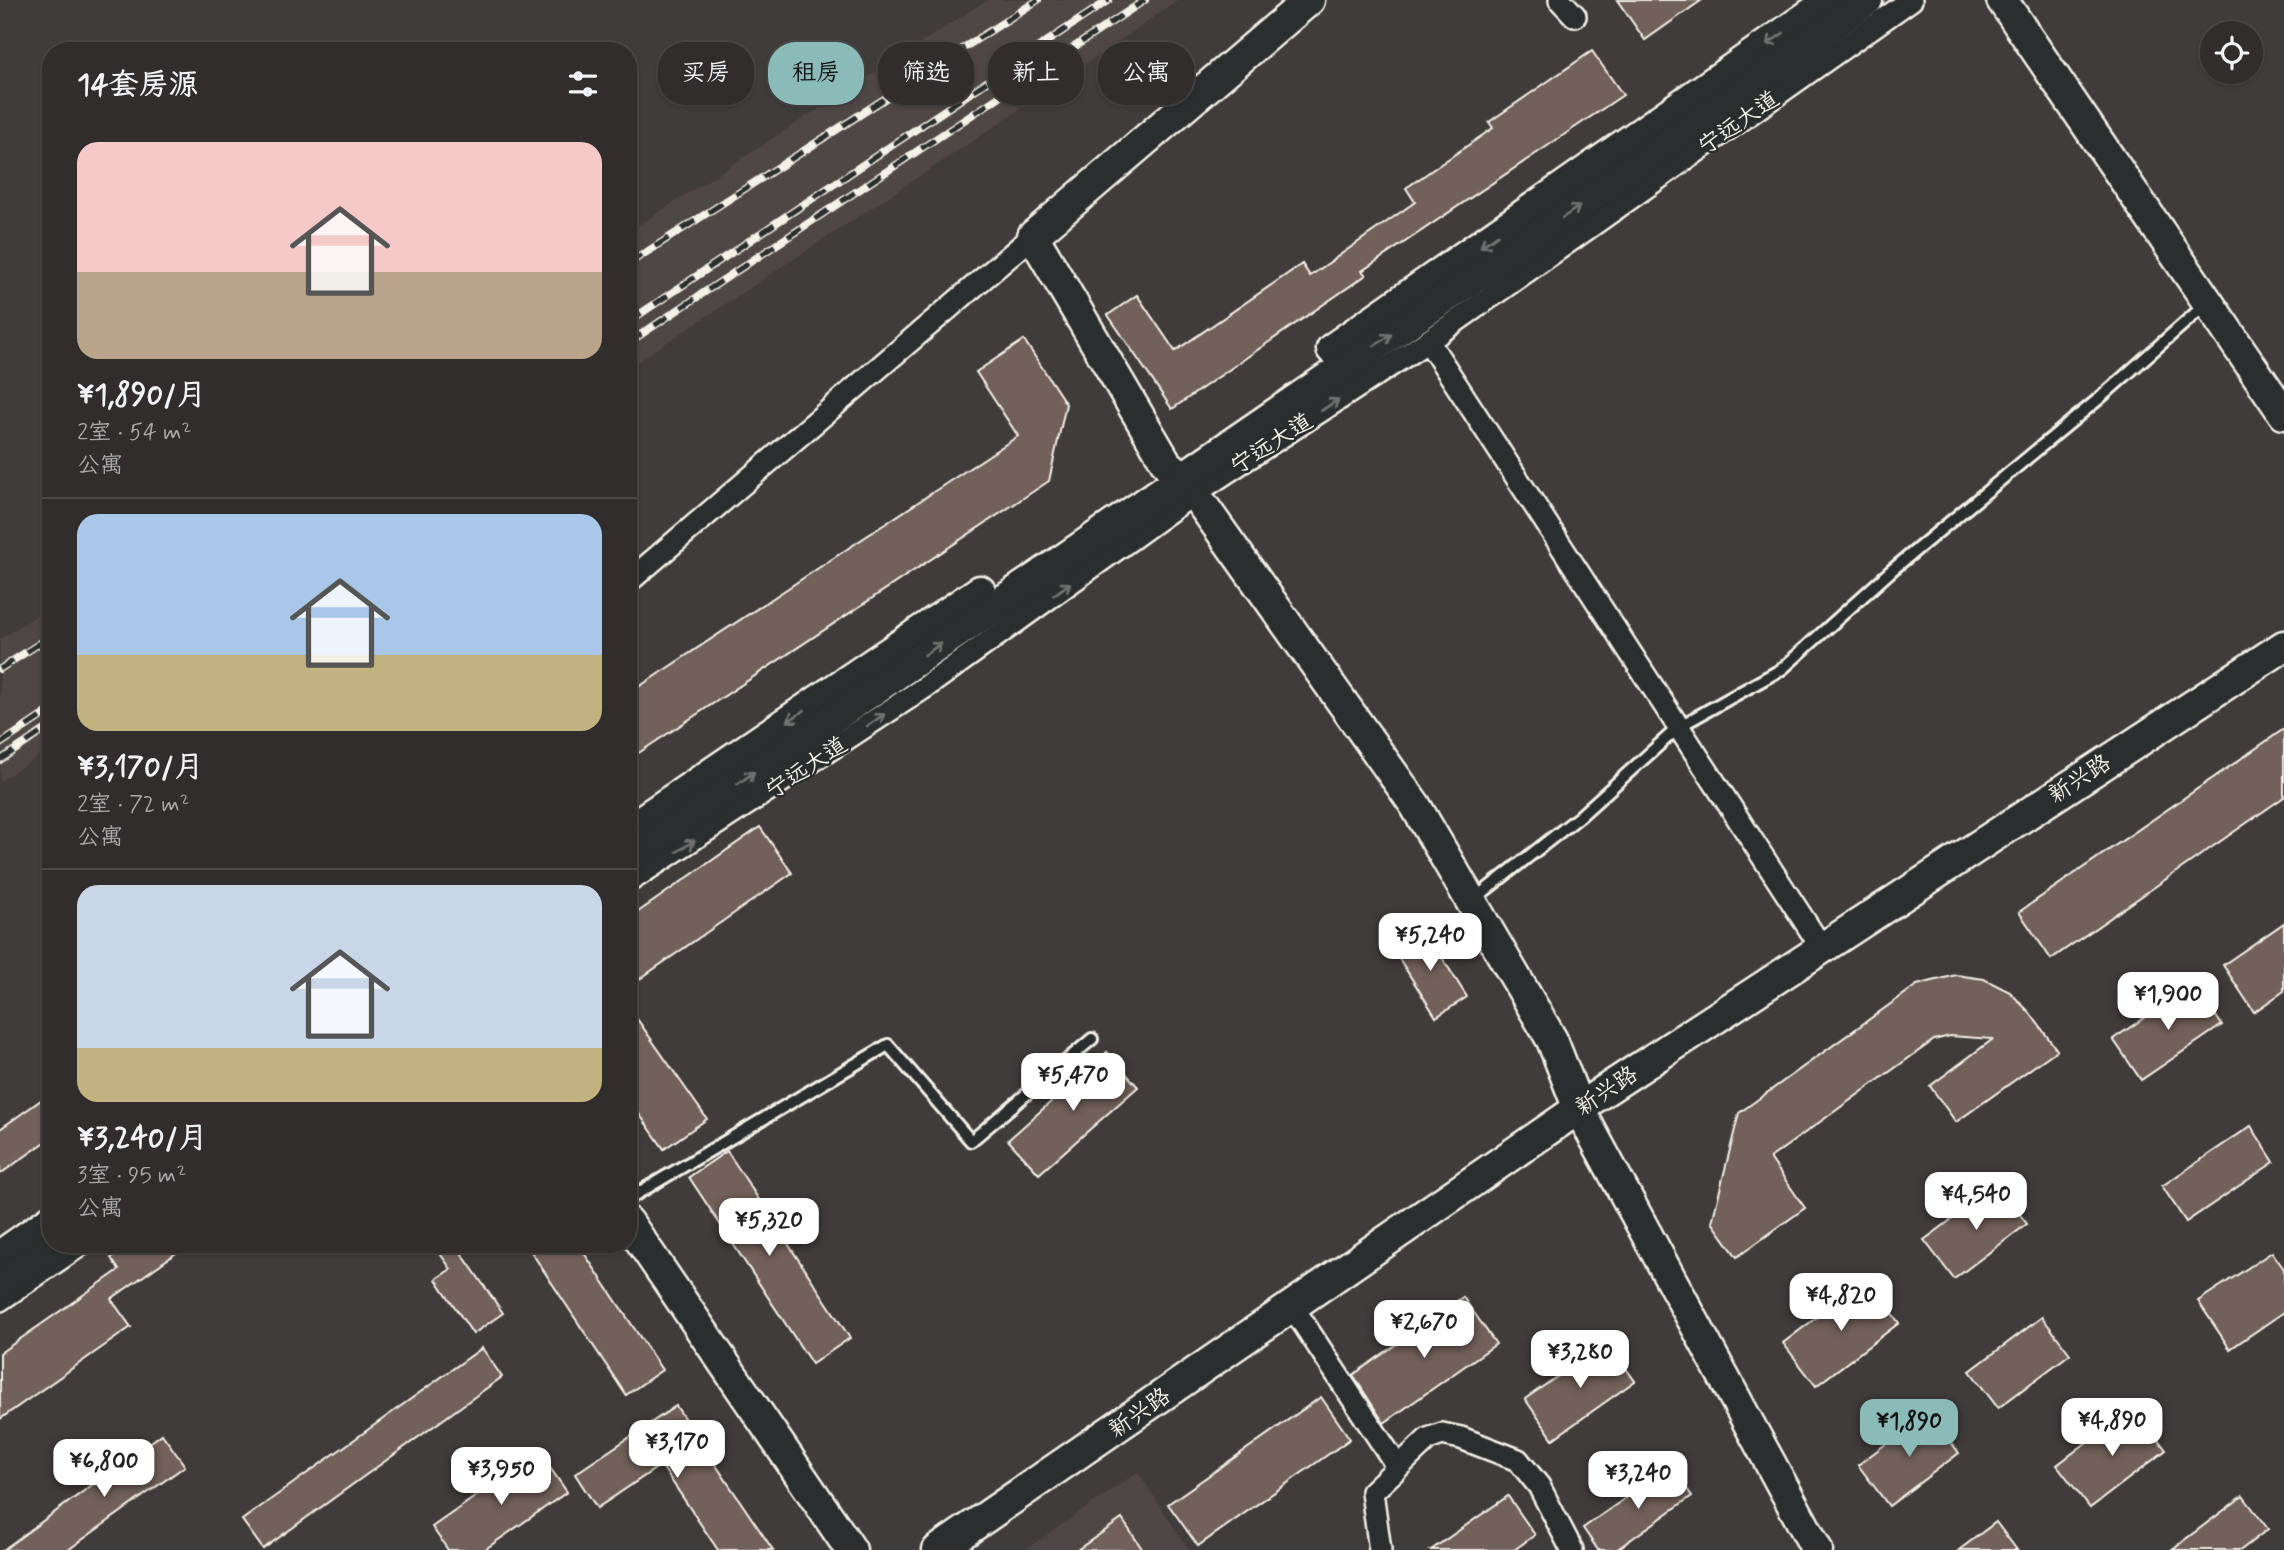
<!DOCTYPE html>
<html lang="zh">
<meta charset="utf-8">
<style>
:root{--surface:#302d2c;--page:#383534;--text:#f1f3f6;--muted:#a8a8a9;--line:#4b4948;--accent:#8bbbb9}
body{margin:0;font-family:Mynerve,"LXGW WenKai TC",sans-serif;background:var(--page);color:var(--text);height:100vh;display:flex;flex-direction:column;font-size:26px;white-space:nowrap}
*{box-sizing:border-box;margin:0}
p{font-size:23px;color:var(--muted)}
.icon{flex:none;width:38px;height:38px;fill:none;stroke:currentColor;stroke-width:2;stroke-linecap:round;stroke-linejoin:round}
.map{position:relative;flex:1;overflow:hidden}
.side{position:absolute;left:42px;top:42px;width:595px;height:1211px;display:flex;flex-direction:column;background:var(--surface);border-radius:28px;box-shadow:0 2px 5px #0004,0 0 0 2px var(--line)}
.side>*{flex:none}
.banner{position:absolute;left:658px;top:42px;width:665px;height:63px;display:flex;gap:14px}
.fabs{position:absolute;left:2200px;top:21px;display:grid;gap:14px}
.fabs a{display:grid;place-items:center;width:63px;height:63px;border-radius:50%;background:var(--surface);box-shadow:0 2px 5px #0004,0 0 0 2px var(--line);font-size:35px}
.price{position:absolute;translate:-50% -60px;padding:0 16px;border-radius:14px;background:#fff;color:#222;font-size:23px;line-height:46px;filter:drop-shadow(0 2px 4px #0008)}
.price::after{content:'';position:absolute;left:50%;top:42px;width:21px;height:16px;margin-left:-10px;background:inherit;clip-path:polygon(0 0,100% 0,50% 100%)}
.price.selected{background:var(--accent);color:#111}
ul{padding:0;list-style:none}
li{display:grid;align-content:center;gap:14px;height:371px;padding:0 35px}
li+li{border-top:2px solid var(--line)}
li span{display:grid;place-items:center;height:217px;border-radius:21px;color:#555}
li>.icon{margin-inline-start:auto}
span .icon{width:126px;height:126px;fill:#fffc;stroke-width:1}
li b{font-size:30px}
h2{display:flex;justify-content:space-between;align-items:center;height:84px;padding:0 35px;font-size:30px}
.chip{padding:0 24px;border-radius:28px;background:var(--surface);box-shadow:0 2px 5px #0004,0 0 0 2px var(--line);font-size:24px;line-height:63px}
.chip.selected{background:var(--accent);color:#111}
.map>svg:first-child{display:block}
.built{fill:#4f4744}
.building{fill:#72605a;stroke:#f4f1e8;stroke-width:2}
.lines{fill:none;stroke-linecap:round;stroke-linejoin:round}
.lane-casing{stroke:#f4f1e8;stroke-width:16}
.street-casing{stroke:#f4f1e8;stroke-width:26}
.secondary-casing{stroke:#f4f1e8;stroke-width:35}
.lane{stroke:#2a2d2e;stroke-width:10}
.street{stroke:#2a2d2e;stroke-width:21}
.secondary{stroke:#2a2d2e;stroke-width:30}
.rail-casing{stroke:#f4f1e8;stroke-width:8}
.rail{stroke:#2a2d2e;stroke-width:5;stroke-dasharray:16;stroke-linecap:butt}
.oneway{stroke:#71726f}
.labels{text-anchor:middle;stroke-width:5;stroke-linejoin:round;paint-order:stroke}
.street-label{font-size:23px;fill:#f4f1e8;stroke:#2a2d2e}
</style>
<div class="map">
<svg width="2284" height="1550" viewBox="0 0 2284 1550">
<rect width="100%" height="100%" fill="#403c3b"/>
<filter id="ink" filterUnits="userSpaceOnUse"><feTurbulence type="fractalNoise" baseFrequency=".0143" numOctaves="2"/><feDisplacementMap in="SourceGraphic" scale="14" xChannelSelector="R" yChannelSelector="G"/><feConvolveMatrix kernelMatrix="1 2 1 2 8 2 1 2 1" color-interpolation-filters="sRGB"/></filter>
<g filter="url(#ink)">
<!-- built -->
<g class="built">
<path d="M987,0H1179L967,145L628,368V232Z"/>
<path d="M51,606V748L0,781V639Z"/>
<path d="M1138,1472L1189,1550H1025Z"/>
</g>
<!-- building -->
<g class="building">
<path d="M1617,0H1702L1645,40Z"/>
<path d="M1592,51L1623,95L1362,271L1366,275L1172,409L1108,315L1137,295L1175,351L1302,264L1310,276L1415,202L1406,188L1493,128L1489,122Z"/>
<path d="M1024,340L1066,404L1049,481L628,760V694L1018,436L976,372Z"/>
<path d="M2284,729V797L2051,959L2019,912Z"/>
<path d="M760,827L792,873L628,987V919Z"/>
<path d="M2284,923V991L2254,1012L2223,965Z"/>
<path d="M1424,929L1467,997L1436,1017L1393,949Z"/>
<path d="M1956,975L1984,979L2010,992L2030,1013L2057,1050L1956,1122L1930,1086L1993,1039L1950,1036L1934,1040L1770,1158L1805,1208L1737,1257L1712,1222L1739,1113L1917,985Z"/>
<path d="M2194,984L2222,1025L2141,1080L2113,1039Z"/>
<path d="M628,1006L707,1119L664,1149L628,1098Z"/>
<path d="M1107,1052L1138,1087L1039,1174L1008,1140Z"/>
<path d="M51,1093V1138L0,1174V1129Z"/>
<path d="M2251,1126L2274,1162L2186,1222L2162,1186Z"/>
<path d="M727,1151L850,1338L812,1364L689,1177Z"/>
<path d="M1998,1185L2027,1224L1954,1279L1924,1240Z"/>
<path d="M131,1244H189L111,1299L131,1327L0,1419V1353L119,1270L111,1258Z"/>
<path d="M433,1244H455L503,1313L473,1334L436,1279L451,1269Z"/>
<path d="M526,1244H578L662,1370L626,1395Z"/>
<path d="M2272,1252L2284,1269V1312L2230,1349L2198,1301Z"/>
<path d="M1867,1279L1899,1323L1816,1386L1783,1343Z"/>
<path d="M1463,1297L1496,1344L1384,1423L1353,1375Z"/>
<path d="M2042,1317L2070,1354L1998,1408L1970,1371Z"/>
<path d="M1607,1342L1635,1381L1553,1439L1525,1399Z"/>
<path d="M482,1348L502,1377L263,1549L242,1520Z"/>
<path d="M1321,1397L1350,1439L1198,1546L1168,1504Z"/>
<path d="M676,1406L773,1550H718L661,1465L597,1508L575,1474Z"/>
<path d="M2133,1407L2166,1450L2090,1508L2057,1465Z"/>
<path d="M1928,1412L1959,1453L1889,1506L1858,1465Z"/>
<path d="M162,1434L185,1466L68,1550H3Z"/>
<path d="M539,1452L567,1492L484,1550H448L432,1527Z"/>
<path d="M1671,1466L1692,1496L1616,1550H1598L1583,1528Z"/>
<path d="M1508,1496L1535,1535L1514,1550H1431Z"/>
<path d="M2243,1496L2268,1529L2241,1550H2171Z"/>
<path d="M1122,1519L1143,1550H1077Z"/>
<path d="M1996,1522L2017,1550H1959Z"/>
</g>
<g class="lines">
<defs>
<g id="lane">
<path d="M1473,900L1579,817L1680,726L1782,669L1892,570L2101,397L2206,304"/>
<path d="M628,1199L888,1045L971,1141L1092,1039"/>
</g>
<g id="street">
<path d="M1560,0L1575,16"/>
<path d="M1428,341L1822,948"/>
<path d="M628,582L1033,236"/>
<path d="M628,882L927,686L1192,495L1428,341L1911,0"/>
<path d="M0,1300L82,1244"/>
<path d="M1292,1306L1397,1466"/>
<path d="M1380,1550L1372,1492L1428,1439L1442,1434L1461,1438L1518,1460L1539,1486L1572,1550"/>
</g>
<g id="secondary">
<path d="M1309,0L1033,236L1167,464L1182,476L1415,805L1552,1040L1579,1109L1817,1550"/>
<path d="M2002,0L2284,414"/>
<path d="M1332,349L1831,0"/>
<path d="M628,830L980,591"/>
<path d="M628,858L1583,203L1867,0"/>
<path d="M628,1222L851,1550"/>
<path d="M0,1256L51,1220"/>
<path d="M0,1283L56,1244"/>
<path d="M938,1550L1604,1091L2284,646"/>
</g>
</defs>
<!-- lane casing -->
<use href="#lane" class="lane-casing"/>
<!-- street casing -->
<use href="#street" class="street-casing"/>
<!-- secondary casing -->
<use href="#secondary" class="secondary-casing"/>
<!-- lane -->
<use href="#lane" class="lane"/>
<!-- street -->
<use href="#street" class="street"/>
<!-- secondary -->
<use href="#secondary" class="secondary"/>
<defs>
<g id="rail">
<path d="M628,264L1038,0"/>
<path d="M628,322L1109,0"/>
<path d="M628,343L1145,0"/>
<path d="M0,669L51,636"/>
<path d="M0,744L51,710"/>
<path d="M0,760L51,726"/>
</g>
</defs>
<!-- rail casing -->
<use href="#rail" class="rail-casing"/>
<!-- rail -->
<use href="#rail" class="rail"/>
</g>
<!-- one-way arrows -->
<defs><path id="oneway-shaft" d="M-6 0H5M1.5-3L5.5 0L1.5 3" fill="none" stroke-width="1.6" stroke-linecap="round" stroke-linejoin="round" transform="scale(1.75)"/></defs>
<g class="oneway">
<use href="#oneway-shaft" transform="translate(1775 39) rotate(145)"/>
<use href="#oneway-shaft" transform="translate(1571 212) rotate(-34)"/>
<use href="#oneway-shaft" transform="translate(1489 241) rotate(145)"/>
<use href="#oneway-shaft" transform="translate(1383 340) rotate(-34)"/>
<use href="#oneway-shaft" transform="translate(1330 405) rotate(-33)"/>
<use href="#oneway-shaft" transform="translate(1062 589) rotate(-36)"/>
<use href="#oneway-shaft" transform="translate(933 649) rotate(-35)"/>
<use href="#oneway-shaft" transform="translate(796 716) rotate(146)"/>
<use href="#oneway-shaft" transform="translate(876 720) rotate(-34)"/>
<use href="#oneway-shaft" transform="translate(746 778) rotate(-35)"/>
<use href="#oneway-shaft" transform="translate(686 846) rotate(-32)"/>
</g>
</g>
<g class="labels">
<!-- street labels -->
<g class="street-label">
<text transform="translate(1738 122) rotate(-35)" y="8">宁远大道</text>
<text transform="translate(1271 443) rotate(-33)" y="8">宁远大道</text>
<text transform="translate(806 767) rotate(-34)" y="8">宁远大道</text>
<text transform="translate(2079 778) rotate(-33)" y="8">新兴路</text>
<text transform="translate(1606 1090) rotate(-34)" y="8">新兴路</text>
<text transform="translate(1139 1412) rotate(-35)" y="8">新兴路</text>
</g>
</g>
</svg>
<div class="fabs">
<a><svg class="icon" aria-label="locate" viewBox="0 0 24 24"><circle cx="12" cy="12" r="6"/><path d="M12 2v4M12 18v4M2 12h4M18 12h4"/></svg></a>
</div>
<b class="price" style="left:1430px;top:973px">¥5,240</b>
<b class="price" style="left:2168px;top:1032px">¥1,900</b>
<b class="price" style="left:1073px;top:1113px">¥5,470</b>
<b class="price" style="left:1976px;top:1232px">¥4,540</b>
<b class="price" style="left:769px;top:1258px">¥5,320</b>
<b class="price" style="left:1841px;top:1333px">¥4,820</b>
<b class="price" style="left:1424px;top:1360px">¥2,670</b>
<b class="price" style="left:1580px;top:1390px">¥3,280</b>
<b class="price" style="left:2112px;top:1458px">¥4,890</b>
<b class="price selected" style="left:1909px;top:1459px">¥1,890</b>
<b class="price" style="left:677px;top:1480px">¥3,170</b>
<b class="price" style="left:104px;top:1499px">¥6,800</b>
<b class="price" style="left:501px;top:1507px">¥3,950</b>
<b class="price" style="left:1638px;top:1511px">¥3,240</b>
<div class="banner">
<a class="chip">买房</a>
<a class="chip selected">租房</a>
<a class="chip">筛选</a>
<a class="chip">新上</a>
<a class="chip">公寓</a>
</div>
<section class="side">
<h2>14套房源<svg class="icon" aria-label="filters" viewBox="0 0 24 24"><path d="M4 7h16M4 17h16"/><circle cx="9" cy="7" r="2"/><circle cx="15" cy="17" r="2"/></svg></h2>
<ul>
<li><span style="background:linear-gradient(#f6c9c9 60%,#b9a48a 0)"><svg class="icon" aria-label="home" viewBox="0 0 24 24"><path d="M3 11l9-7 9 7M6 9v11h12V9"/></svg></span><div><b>¥1,890/月</b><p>2室 · 54 m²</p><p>公寓</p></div></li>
<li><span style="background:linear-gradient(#a9c7e8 65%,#c2b280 0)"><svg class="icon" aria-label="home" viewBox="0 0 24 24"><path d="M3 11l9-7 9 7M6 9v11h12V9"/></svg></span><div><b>¥3,170/月</b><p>2室 · 72 m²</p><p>公寓</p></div></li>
<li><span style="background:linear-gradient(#c9d6e8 75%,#c2b280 0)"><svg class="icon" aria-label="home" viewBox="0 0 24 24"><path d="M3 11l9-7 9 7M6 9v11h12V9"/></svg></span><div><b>¥3,240/月</b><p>3室 · 95 m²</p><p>公寓</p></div></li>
</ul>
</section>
</div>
